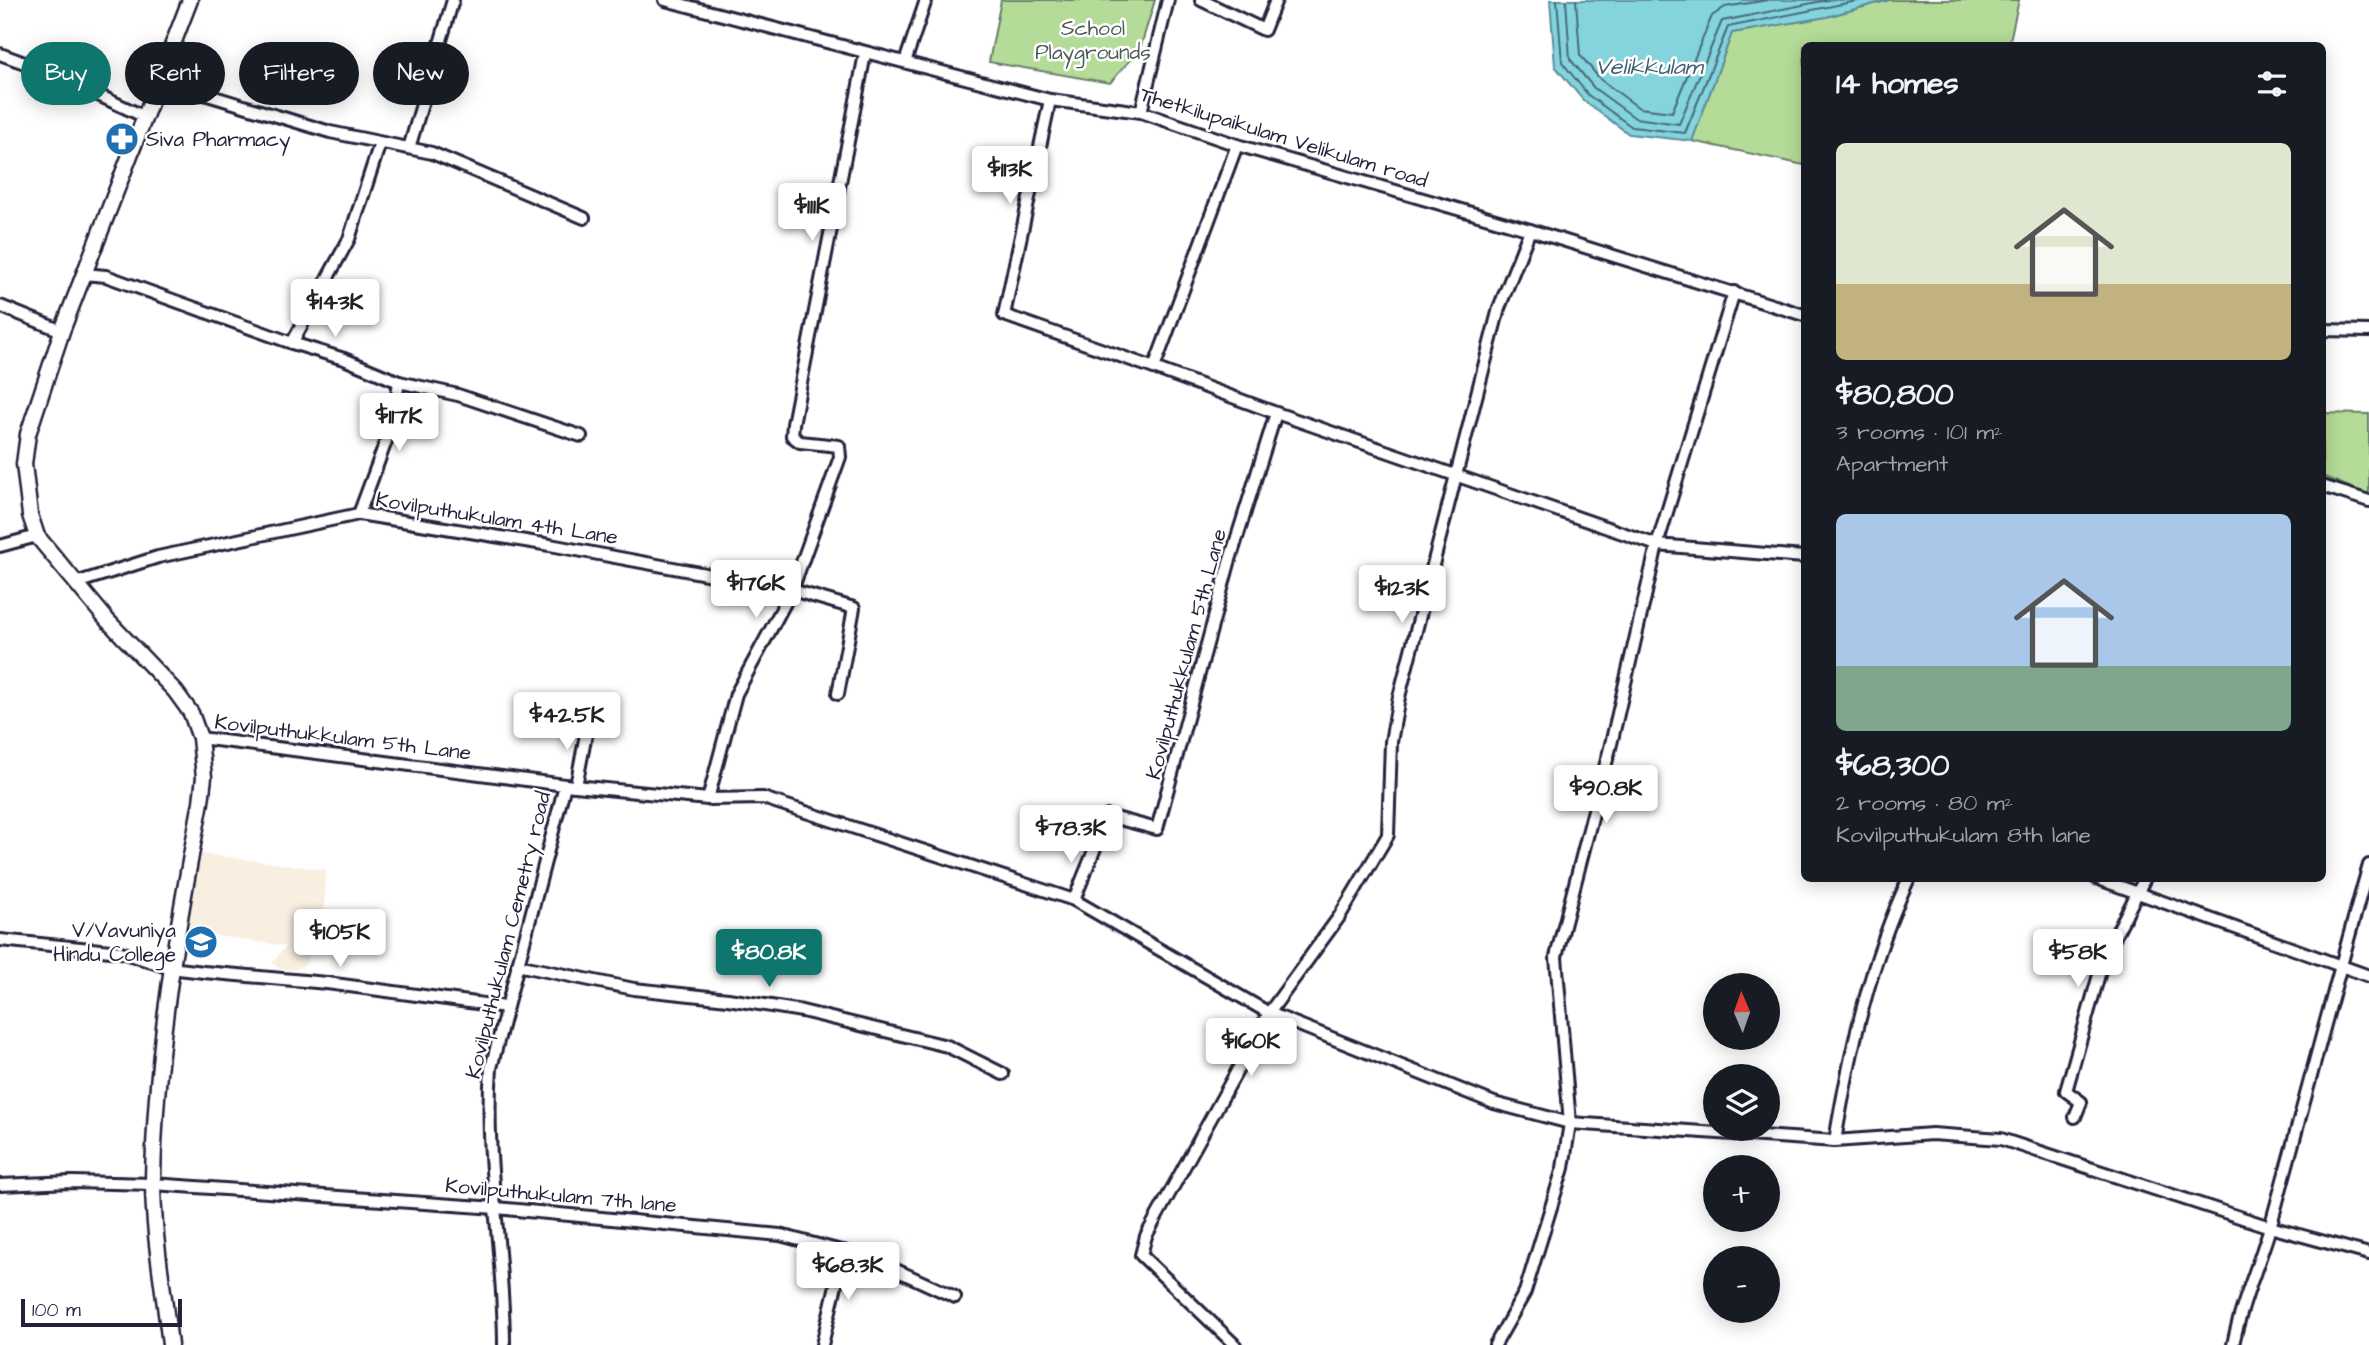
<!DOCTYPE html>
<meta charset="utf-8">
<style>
:root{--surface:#171b24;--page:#242831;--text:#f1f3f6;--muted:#9ea1a6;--accent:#0f766e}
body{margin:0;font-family:"Architects Daughter",sans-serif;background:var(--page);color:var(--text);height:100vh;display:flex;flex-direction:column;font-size:26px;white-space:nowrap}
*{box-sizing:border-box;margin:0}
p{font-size:23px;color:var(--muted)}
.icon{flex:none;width:38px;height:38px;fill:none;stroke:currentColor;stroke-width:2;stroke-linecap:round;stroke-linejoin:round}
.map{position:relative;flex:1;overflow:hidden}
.details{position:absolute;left:1801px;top:42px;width:525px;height:840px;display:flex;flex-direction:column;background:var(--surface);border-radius:10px;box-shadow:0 4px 18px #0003}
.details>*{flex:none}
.guide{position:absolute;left:21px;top:42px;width:665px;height:63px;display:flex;gap:14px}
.needle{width:46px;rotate:358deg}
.buttons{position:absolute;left:1703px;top:973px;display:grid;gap:14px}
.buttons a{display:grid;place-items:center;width:77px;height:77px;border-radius:50%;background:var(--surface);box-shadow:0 4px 18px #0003;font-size:35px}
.scale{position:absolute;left:21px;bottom:18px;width:161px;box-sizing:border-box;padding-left:7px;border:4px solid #22223b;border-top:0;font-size:19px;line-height:24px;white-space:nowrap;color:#22223b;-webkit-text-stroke:5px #fff;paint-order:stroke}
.price{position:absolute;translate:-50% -60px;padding:0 16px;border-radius:7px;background:#fff;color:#222;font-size:23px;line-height:46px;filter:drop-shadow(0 2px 4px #0008)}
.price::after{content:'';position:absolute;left:50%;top:42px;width:21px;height:16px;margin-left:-10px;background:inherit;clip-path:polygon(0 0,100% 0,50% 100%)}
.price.active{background:var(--accent);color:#fff}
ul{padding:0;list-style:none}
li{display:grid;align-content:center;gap:14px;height:371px;padding:0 35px}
li span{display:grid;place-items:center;height:217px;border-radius:10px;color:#555}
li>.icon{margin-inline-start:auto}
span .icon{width:126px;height:126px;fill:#fffc;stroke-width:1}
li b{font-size:30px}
h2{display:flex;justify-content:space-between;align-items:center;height:84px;padding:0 35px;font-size:30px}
.chip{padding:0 24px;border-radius:32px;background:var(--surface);box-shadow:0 4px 18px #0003;font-size:24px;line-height:63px}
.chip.active{background:var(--accent);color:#fff}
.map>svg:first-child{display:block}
.built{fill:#f8efe1}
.green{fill:#b4db97;stroke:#6b7e69;stroke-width:2}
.water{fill:#83d4dd;stroke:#5c8d9c;stroke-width:2}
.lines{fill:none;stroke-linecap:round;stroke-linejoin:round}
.shore{stroke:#49697c;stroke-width:2}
.street-casing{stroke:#22223b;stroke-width:16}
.secondary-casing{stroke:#22223b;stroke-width:19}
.street{stroke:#fff;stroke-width:10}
.secondary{stroke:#fff;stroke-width:14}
.labels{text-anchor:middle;stroke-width:5;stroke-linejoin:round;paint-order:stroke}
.park-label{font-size:21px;fill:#4e5a57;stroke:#fff}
.street-label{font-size:21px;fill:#22223b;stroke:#fff}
.poi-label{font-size:21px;fill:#22223b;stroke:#fff;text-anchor:start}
.water-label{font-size:23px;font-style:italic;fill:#446074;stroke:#fff}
</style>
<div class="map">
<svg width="2369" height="1345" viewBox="0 0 2369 1345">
<rect width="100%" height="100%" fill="#fff"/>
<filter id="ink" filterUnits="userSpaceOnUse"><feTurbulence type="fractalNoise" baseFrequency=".0143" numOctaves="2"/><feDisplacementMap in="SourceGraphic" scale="14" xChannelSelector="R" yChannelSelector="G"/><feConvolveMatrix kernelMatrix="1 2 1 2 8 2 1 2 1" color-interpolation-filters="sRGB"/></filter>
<g filter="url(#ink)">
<!-- built -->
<path class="built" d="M196,853L326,870L324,916L306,964L294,970L280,969L272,963L286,946L177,930Z"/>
<!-- green -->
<g class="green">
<path d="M1001,0H1155L1140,49L1110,83L989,62Z"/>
<path d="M1889,0H2019L2009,45L1804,46V165L1692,141L1732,33L1826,17Z"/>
<path d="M2322,413L2369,414V495L2322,476Z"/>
</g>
<!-- water -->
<path class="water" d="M1550,0H1889L1826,17L1732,33L1692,141L1629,134L1583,100L1555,66Z"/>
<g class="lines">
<!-- shore -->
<g class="shore">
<path d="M1557,0L1562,62L1588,95L1632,127L1685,133L1728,27L1862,0"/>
<path d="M1566,0L1570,59L1594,88L1635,118L1679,124L1722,21L1828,0"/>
<path d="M1576,0L1580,55L1601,80L1639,108L1672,112L1712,16L1725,7L1768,0"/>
</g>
<defs>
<g id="street">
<path d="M665,0L1050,100L1141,112L1237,145L1530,230L1804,315"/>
<path d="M1201,0L1264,30L1276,0"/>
<path d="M0,54L49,72L143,116"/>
<path d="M905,62L926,0"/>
<path d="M158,80L330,132L432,153L584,218"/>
<path d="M1050,100L1004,315L1154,368"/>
<path d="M1141,112L1168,0"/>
<path d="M409,148L453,0"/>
<path d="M1530,230L1499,308L1399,697L1391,742L1388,835L1339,917L1269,1013L1494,1103L1570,1123L1835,1141L1932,1134L2001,1139L2270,1227L2369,1254"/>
<path d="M83,274L106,276L292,343L344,359L399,382L458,395L581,436"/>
<path d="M0,306L62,331"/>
<path d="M2322,330L2369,331"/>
<path d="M292,343L349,239L380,143"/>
<path d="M1276,413L1657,545L1804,557"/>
<path d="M2322,486L2369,501"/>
<path d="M359,514L392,425L399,382"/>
<path d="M0,546L37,536"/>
<path d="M76,583L158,557L359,514L550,545L792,590L854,608L838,694"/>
<path d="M200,738L565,785L708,799L763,798L1074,900L1108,816L1157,829L1229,563L1276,413L1154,368L1237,145"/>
<path d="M576,786L588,724"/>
<path d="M708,799L736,694L792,590L840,457L839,446L800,442L792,436L793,424L865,54"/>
<path d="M2096,878L2369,976"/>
<path d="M1074,900L1269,1013L1146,1236L1141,1255L1235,1345"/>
<path d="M0,940L121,952L170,968L204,972L327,983L506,1007"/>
<path d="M517,965L634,989L728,999L802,1011L947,1046L1003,1074"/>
<path d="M2075,1117L2081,1102L2066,1091L2104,957L2145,878"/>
<path d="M1835,1141C1850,1051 1870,961 1909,878"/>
<path d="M0,1185L72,1182L153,1184L496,1208L780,1235L872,1259L955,1297"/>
<path d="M504,1345C504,1252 484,1160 491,1068L565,785"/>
<path d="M822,1345L844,1251"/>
<path d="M1495,1345L1525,1292L1563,1168L1570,1123L1556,957L1611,744L1657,545L1734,292"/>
<path d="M2233,1345C2241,1303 2259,1265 2271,1224C2304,1104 2335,984 2369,865"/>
</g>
<path id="secondary" d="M170,1345C164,1292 153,1234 153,1181C155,1052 177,928 201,802L204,777L200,738L191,713L175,691L107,620L37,536L30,515L24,464L28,434L62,331L190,0"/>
</defs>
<!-- street casing -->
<use href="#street" class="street-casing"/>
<!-- secondary casing -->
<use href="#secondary" class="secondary-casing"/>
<!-- street -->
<use href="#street" class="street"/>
<!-- secondary -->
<use href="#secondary" class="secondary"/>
</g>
</g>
<!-- icons -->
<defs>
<symbol id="pharmacy-disc" viewBox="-11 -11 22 22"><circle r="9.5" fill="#1f6fb2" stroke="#fff"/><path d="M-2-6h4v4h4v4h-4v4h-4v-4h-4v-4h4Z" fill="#fff"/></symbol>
<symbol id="school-disc" viewBox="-11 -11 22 22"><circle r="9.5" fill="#1f6fb2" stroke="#fff"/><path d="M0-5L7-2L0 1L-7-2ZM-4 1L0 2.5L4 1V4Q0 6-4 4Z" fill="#fff"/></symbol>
</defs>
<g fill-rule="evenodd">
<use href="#pharmacy-disc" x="103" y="120" width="38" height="38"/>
<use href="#school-disc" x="182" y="923" width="38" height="38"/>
</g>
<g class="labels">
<!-- park labels -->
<g class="park-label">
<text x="1093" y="35">School<tspan x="1093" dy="24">Playgrounds</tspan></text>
</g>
<!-- street labels -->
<g class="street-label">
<text transform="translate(1284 137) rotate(17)" y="7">Thetkilupaikulam Velikulam road</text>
<text transform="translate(497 518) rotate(9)" y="7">Kovilputhukulam 4th Lane</text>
<text transform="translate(1186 654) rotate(-75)" y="7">Kovilputhukkulam 5th Lane</text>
<text transform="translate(343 737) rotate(7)" y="7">Kovilputhukkulam 5th Lane</text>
<text transform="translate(508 935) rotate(-76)" y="7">Kovilputhukulam Cemetry road</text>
<text transform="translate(561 1195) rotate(5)" y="7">Kovilputhukulam 7th lane</text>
</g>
<!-- poi labels -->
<g class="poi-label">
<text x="146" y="146">Siva Pharmacy</text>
<text x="176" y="937" text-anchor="end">V/Vavuniya<tspan x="176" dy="24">Hindu College</tspan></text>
</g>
<!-- water labels -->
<g class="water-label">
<text x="1649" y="74">Velikkulam</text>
</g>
</g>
</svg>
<div class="buttons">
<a><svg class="needle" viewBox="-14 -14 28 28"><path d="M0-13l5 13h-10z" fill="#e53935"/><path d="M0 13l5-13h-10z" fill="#9ea1a6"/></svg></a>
<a><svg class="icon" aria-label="layers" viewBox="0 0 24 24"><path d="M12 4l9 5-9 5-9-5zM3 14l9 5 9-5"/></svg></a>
<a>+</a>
<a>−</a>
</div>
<div class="scale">100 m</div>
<b class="price" style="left:1010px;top:206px">$113K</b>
<b class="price" style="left:812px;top:243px">$111K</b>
<b class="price" style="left:335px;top:339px">$143K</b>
<b class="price" style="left:399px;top:453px">$117K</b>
<b class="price" style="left:756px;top:620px">$176K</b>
<b class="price" style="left:1402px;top:625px">$123K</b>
<b class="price" style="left:567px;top:752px">$42.5K</b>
<b class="price" style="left:1606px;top:825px">$90.8K</b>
<b class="price" style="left:1071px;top:865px">$78.3K</b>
<b class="price" style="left:340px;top:969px">$105K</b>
<b class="price active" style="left:769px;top:989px">$80.8K</b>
<b class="price" style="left:2078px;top:989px">$58K</b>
<b class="price" style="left:1251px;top:1078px">$160K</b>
<b class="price" style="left:848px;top:1302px">$68.3K</b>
<div class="guide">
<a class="chip active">Buy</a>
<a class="chip">Rent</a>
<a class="chip">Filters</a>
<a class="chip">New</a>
</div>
<section class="details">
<h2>14 homes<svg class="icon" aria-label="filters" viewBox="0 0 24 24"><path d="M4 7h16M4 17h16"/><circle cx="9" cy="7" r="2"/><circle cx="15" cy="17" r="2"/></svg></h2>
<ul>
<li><span style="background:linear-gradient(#dfe7d0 65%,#c2b280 0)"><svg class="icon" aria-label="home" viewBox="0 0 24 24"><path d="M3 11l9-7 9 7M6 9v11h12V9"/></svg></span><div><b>$80,800</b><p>3 rooms · 101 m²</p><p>Apartment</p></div></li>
<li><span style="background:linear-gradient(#a9c7e8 70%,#7fa58c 0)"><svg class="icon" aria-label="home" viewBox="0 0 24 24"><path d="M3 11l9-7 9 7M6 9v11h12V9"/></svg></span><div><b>$68,300</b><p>2 rooms · 80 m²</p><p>Kovilputhukulam 8th lane</p></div></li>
</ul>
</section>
</div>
